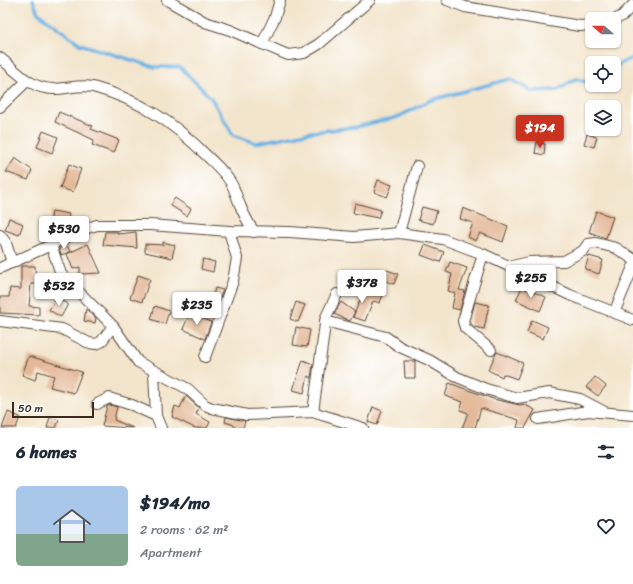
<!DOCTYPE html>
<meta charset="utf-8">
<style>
:root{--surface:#fff;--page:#f6f6f7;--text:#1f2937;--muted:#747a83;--line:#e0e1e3;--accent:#c8321e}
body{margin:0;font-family:Sriracha,sans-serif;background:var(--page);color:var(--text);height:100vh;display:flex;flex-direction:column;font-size:15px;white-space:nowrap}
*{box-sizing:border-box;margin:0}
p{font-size:13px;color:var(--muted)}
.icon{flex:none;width:22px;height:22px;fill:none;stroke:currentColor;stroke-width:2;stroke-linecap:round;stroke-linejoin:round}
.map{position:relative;height:428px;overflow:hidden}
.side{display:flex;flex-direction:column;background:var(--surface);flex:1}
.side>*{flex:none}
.needle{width:26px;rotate:290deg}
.fabs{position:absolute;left:585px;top:12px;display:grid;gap:8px}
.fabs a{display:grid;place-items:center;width:36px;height:36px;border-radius:6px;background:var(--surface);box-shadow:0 1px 3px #0004;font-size:20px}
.scale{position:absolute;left:12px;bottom:10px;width:82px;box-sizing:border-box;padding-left:4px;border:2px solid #3b2a1e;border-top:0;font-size:11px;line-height:14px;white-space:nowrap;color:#3b2a1e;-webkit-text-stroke:3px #fff;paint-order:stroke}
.price{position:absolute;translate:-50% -34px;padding:0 9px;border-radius:4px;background:#fff;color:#222;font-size:13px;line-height:26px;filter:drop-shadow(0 1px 2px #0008)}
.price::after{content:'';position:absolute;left:50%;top:24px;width:12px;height:9px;margin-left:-6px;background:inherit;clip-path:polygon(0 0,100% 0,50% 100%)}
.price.on{background:var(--accent);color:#fff}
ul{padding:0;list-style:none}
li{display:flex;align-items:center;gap:12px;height:100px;padding:0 16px}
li+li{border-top:1px solid var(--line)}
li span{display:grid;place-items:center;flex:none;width:112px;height:80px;border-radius:6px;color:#555}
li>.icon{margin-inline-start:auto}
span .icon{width:48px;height:48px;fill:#fffc;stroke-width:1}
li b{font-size:17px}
h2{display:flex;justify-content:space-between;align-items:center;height:48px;padding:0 16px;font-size:17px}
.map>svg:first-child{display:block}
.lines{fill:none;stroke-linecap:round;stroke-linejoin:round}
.stream{stroke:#6fb4e5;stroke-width:3.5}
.building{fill:#e4b999}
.street-casing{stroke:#574638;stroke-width:12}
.street{stroke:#fff;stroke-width:10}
</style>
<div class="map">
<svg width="633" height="428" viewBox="0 0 633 428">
<rect width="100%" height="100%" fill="#fff"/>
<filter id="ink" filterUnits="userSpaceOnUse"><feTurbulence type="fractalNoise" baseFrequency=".025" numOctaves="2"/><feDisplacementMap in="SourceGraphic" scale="8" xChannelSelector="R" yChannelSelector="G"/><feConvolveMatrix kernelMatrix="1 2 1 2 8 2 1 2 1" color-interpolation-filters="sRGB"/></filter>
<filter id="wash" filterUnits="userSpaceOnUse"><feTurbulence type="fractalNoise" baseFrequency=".012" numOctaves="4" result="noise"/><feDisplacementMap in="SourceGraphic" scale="16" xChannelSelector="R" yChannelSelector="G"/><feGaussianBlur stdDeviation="0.9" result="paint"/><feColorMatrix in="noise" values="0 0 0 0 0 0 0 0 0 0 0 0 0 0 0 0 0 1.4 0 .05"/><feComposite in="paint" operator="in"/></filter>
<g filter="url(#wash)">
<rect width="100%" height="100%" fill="#f3e5cc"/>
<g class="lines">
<!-- stream -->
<g class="stream">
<path d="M33,0L38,13L80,44L154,67H180L211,98L233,135L256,143L312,132L356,127L398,117L431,100L510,79L532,91L557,90L576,79L592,84"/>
<path d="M614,70L621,63L633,58"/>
</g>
</g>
<g id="blocks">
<!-- building -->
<g class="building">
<path d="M59,112L93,126L91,129L119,140L114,153L92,145L94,140L55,122Z"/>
<path d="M43,131L58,137L52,153L37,147Z"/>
<path d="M587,134L597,137L594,147L584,144Z"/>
<path d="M537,142L545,144L544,155L535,153Z"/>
<path d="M15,158L32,170L28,180L6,172Z"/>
<path d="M69,164L81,169L73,192L60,188Z"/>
<path d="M378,180L392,185L387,197L374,192Z"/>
<path d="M175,198L191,209L187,216L170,205Z"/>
<path d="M355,203L381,210L378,218L353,213Z"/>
<path d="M422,207L437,211L433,224L418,220Z"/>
<path d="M463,208L508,226L503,242L480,233L476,241L468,237L473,223L460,219Z"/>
<path d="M52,211L69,214L67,226L50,223Z"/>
<path d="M596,211L613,217L606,238L589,232Z"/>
<path d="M9,218L23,224L19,235L5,230Z"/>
<path d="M105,232H118V234L136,232L137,248L103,245Z"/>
<path d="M163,242L175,245L172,258L145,252V244L163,245Z"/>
<path d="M67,244L70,252L61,255L59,248Z"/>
<path d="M88,244L96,262L101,273L80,274V267L73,269L67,254Z"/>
<path d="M425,245L444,252L440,262L421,255Z"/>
<path d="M589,256L603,260L599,274L585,269Z"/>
<path d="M203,259L215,262L213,272L201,269Z"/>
<path d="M450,262L467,268L459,290L465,291L460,310L452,308L455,293L448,291L452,274L446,272Z"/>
<path d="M21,266H35L36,284H31L29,306L39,307V315L0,313V297H9L10,288L21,289Z"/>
<path d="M387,270L398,274L394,284L383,280Z"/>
<path d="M138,275L150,279L142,302L130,298Z"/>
<path d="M368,282L385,289L380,303L373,301L365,321L353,317L355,312L350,321L334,314L341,302L355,312Z"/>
<path d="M522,287L546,297L540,311L516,300Z"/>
<path d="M215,288L223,290L217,304L211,303Z"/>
<path d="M56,298L68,304L61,317L49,310Z"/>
<path d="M296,302L305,305L298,322L290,319Z"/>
<path d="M475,302L489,305L484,329L474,327L471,324L470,321Z"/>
<path d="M155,306L169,311L165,324L151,319Z"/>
<path d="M86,309L96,318L95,323L84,321Z"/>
<path d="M190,313L211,322L205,339L183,329Z"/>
<path d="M532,320L548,327L543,339L527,332Z"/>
<path d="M296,327L310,330L307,347L293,345Z"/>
<path d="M497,352L523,363L517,379L503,374L502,377L488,370Z"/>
<path d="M29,356L82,372L74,393L50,387L54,376L38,371L35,380L22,375Z"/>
<path d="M303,360L313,364L311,378L308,376L304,393L293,390Z"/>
<path d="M404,361H415V378H405Z"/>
<path d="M595,377L606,386L598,396L586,387Z"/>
<path d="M449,383L493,399L520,405L523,404L535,410L525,428H517L519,420L481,408L475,428H462L468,413L460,410L463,402L445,396Z"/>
<path d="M186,396L199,408L196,414L210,422L207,428H195L172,417L175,406L180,408Z"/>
<path d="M110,405L117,407L114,420L133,428L102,426L107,406Z"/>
<path d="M373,407L382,411L377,425L368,422Z"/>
<path d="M8,412L20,417L16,428H2Z"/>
<path d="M50,417L59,420L56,428H47Z"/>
<path d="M226,417L245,421L243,428H234V425L225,422Z"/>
</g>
</g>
</g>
<g filter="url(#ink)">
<use href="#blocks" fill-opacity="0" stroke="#574638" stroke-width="1"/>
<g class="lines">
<defs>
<g id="street">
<path d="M167,0L205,22L230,30L288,55L304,53L319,44L370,0"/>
<path d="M447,0L465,7L580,26L592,25"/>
<path d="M614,20L622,16L633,5"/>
<path d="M262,44L275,17L280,0"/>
<path d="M0,58C17,71 30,89 54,89C67,89 80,84 93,87C140,100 173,122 207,156C215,164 225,172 231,183C235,190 237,198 240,205C244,215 249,224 254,232"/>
<path d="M0,107L27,81"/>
<path d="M399,233L417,166"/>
<path d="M0,235L6,243L12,263"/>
<path d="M51,245L61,274L113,326L138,362L188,389L205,405L212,408L247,415L313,412L363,428"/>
<path d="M483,254L463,321L465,328L491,350"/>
<path d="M512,266L530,262L564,261L583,251L588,244L596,243L616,248L633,259"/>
<path d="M0,268L51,245L78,231L97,225H150L229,231L290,232L354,237L399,233L443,239L483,254L570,295L633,320"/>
<path d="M614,313L633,267"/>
<path d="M0,321L62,329L89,343L96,344L101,342L113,326"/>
<path d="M325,321L386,337L400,347L429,360L457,377L486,389L517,398L549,393L580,399L603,411"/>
<path d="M205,357L233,281L237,258L229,231"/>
<path d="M154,372L156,416L161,428"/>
<path d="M97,404L109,398L132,405L156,416"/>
<path d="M313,412L326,317L337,294"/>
<path d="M538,419L588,411L633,415"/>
</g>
</defs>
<!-- street casing -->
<use href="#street" class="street-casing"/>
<!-- street -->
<use href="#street" class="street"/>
</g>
</g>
</svg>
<div class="fabs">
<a><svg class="needle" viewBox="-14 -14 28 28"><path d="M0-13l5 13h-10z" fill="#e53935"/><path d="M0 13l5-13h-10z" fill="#747a83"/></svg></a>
<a><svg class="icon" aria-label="locate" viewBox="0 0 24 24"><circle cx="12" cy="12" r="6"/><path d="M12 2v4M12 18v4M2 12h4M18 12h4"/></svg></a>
<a><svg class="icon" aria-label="layers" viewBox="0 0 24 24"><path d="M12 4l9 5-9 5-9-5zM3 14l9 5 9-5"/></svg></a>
</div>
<div class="scale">50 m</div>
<b class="price on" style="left:540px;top:149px">$194</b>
<b class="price" style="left:64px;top:250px">$530</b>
<b class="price" style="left:531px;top:299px">$255</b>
<b class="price" style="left:362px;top:304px">$378</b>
<b class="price" style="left:59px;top:307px">$532</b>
<b class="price" style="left:197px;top:326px">$235</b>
</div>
<section class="side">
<h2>6 homes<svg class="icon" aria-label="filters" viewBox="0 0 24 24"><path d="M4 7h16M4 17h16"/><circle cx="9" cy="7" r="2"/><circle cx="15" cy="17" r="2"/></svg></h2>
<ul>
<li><span style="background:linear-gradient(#a9c7e8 60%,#7fa58c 0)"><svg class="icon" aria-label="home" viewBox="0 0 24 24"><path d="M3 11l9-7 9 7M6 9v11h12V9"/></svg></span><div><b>$194/mo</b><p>2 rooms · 62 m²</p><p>Apartment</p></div><svg class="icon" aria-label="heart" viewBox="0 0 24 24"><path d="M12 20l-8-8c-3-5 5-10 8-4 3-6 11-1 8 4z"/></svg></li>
</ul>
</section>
